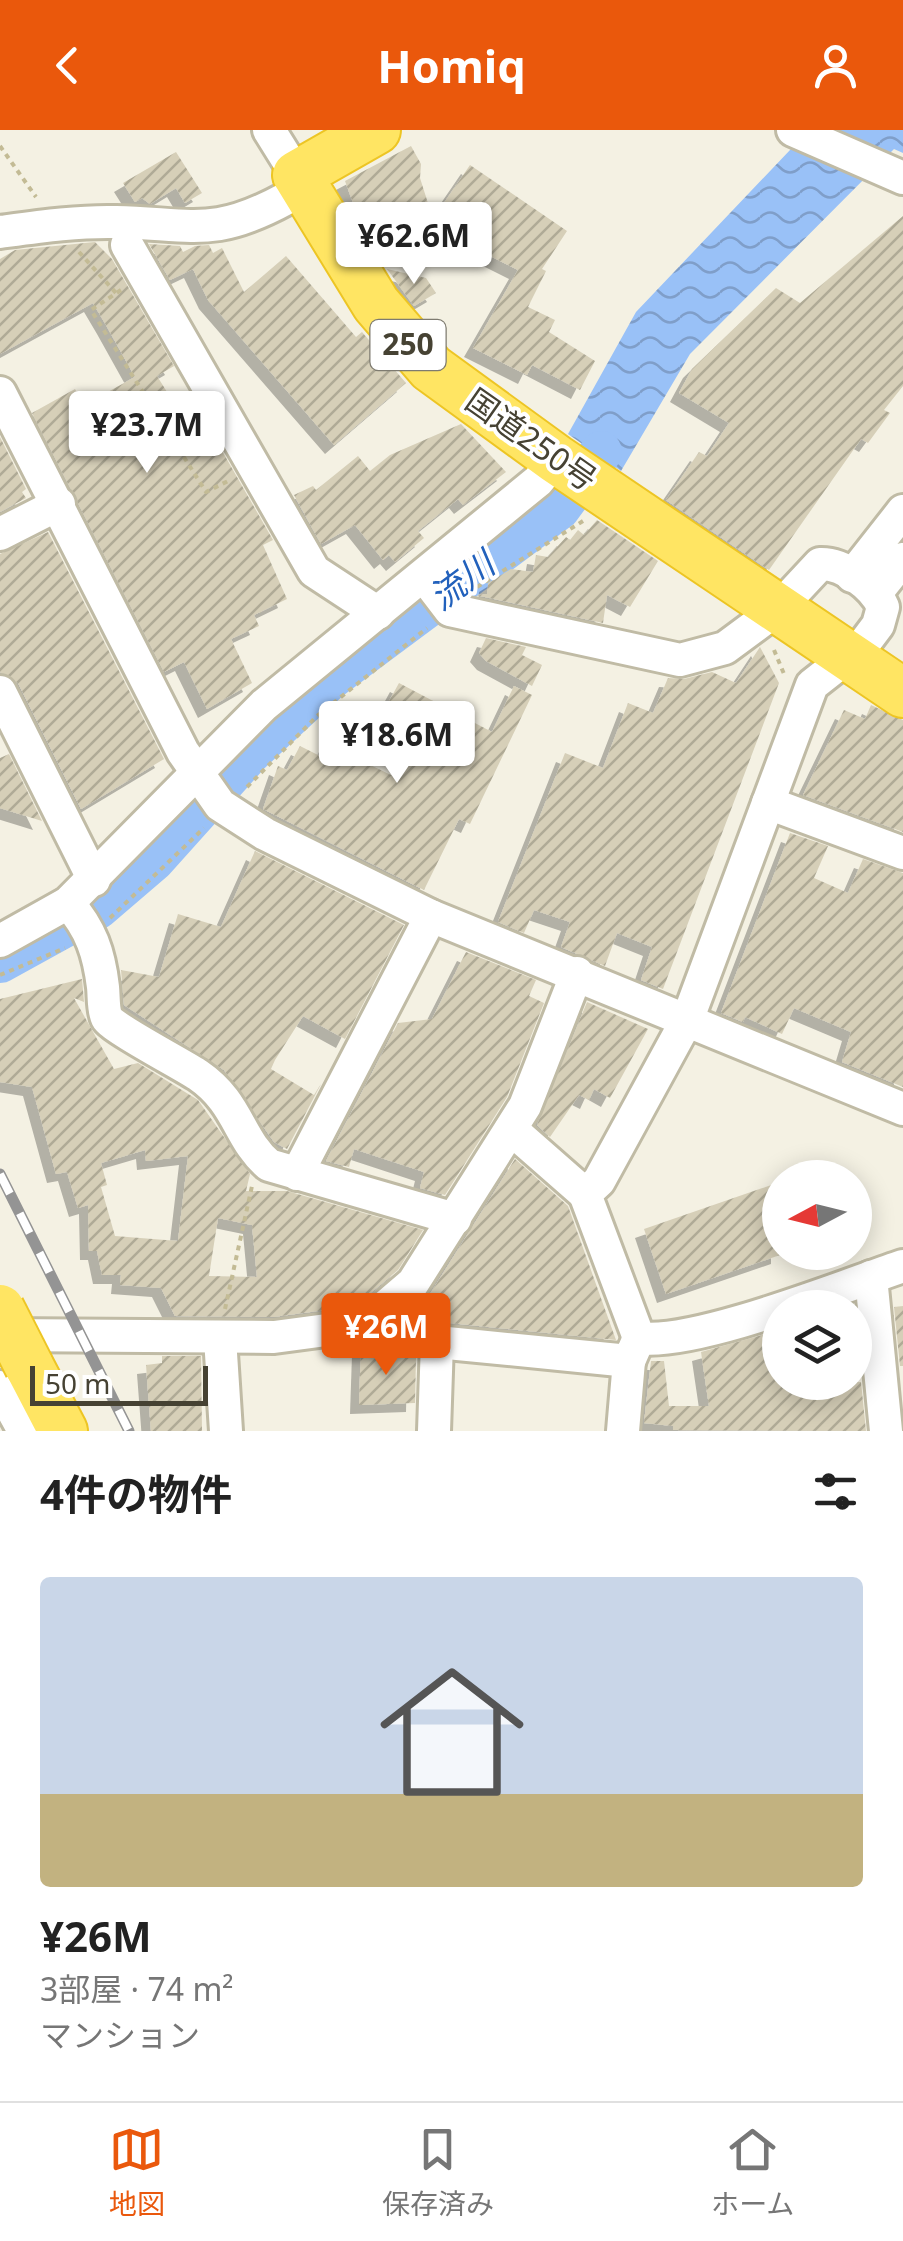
<!DOCTYPE html>
<html lang="ja">
<meta charset="utf-8">
<style>
:root{--surface:#fff;--page:#f2f2f2;--text:#222;--muted:#767676;--line:#e0e0e0;--accent:#ea580c}
body{margin:0;font-family:"Noto Sans","Noto Sans JP",sans-serif;background:var(--page);color:var(--text);height:100vh;display:flex;flex-direction:column;font-size:38px;white-space:nowrap}
*{box-sizing:border-box;margin:0}
p{font-size:32px;color:var(--muted)}
.icon{flex:none;width:55px;height:55px;fill:none;stroke:currentColor;stroke-width:2;stroke-linecap:round;stroke-linejoin:round}
.map{position:relative;height:1301px;overflow:hidden}
.panel{display:flex;flex-direction:column;background:var(--surface);flex:1}
.panel>*{flex:none}
.needle{width:65px;rotate:263deg}
.controls{position:absolute;left:762px;top:1030px;display:grid;gap:20px}
.controls a{display:grid;place-items:center;width:110px;height:110px;border-radius:50%;background:var(--surface);box-shadow:0 5px 25px #0003;font-size:50px}
.scale{position:absolute;left:30px;bottom:25px;width:178px;box-sizing:border-box;padding-left:10px;border:5px solid #464233;border-top:0;font-size:28px;line-height:35px;white-space:nowrap;color:#464233;-webkit-text-stroke:8px #fff;paint-order:stroke}
.price{position:absolute;translate:-50% -85px;padding:0 22px;border-radius:10px;background:#fff;color:#222;font-size:32px;line-height:65px;filter:drop-shadow(0 2px 5px #0008)}
.price::after{content:'';position:absolute;left:50%;top:60px;width:30px;height:22px;margin-left:-15px;background:inherit;clip-path:polygon(0 0,100% 0,50% 100%)}
.price.active{background:var(--accent);color:#fff}
ul{padding:0;list-style:none}
li{display:grid;align-content:center;gap:20px;height:530px;padding:0 40px}
li span{display:grid;place-items:center;height:310px;border-radius:10px;color:#555}
li>.icon{margin-inline-start:auto}
span .icon{width:180px;height:180px;fill:#fffc;stroke-width:1}
li b{font-size:42px}
h2{display:flex;justify-content:space-between;align-items:center;height:120px;padding:0 40px;font-size:42px}
header{display:flex;justify-content:space-between;align-items:center;height:130px;padding:0 40px;background:var(--accent);color:#fff;font-size:45px;font-weight:700}
.tab-bar{display:flex;justify-content:space-around;align-items:center;height:140px;border-top:2px solid var(--line);background:var(--surface);font-size:28px;color:var(--muted)}
.tab-bar a{display:grid;justify-items:center;gap:5px}
.tab-bar .active{color:var(--accent)}
.map>svg:first-child{display:block}
.water{fill:url(#water-waves)}
.lines{fill:none;stroke-linecap:round;stroke-linejoin:round}
.river{stroke:#99c1f7;stroke-width:42}
.building{fill:url(#building-hatch);fill-rule:evenodd;filter:url(#shadow)}
.minor-casing{stroke:#c0bba5;stroke-width:38}
.highway-casing{stroke:#edc524;stroke-width:52}
.path{stroke:#c3bb95;stroke-width:4;stroke-dasharray:5 5;stroke-linecap:butt}
.minor{stroke:#fff;stroke-width:32}
.highway{stroke:#ffe563;stroke-width:48}
.rail-casing{stroke:#949494;stroke-width:11}
.rail{stroke:#fff;stroke-width:8;stroke-dasharray:22;stroke-linecap:butt}
.highway-bridge-casing{stroke:#edc524;stroke-width:52;stroke-linecap:butt}
.highway-bridge{stroke:#ffe563;stroke-width:48}
.labels{text-anchor:middle;stroke-width:8;stroke-linejoin:round;paint-order:stroke}
.shield{fill:#fff;stroke:#7e7b70;stroke-width:2.5}
.shield-label{font-size:30px;font-weight:bold;fill:#464233}
.street-label{font-size:32px;fill:#464233;stroke:#fff}
.water-label{font-size:35px;font-style:italic;fill:#2261bc;stroke:#fff}
</style>
<header><svg class="icon" aria-label="back" viewBox="0 0 24 24"><path d="M15 5l-7 7 7 7"/></svg>Homiq<svg class="icon" aria-label="person" viewBox="0 0 24 24"><circle cx="12" cy="8" r="4"/><path d="M4 21q1-7 8-7t8 7"/></svg></header>
<div class="map">
<svg width="903" height="1301" viewBox="0 0 903 1301">
<defs>
<pattern id="water-waves" width="16" height="10" patternUnits="userSpaceOnUse" patternTransform="scale(2.5)"><rect width="16" height="10" fill="#99c1f7"/><path d="M0 5q4-4 8 0t8 0" fill="none" stroke="#7f9ec9"/></pattern>
<pattern id="building-hatch" width="6" height="6" patternUnits="userSpaceOnUse" patternTransform="scale(2.5)"><rect width="6" height="6" fill="#d6cfb8"/><path d="M-1 1l2-2M0 6l6-6M5 7l2-2" fill="none" stroke="#afaa96"/></pattern>
<filter id="shadow"><feDropShadow dx="-9" dy="9" stdDeviation="0" flood-color="#0004"/></filter>
</defs>
<rect width="100%" height="100%" fill="#f4f1e3"/>
<!-- water -->
<path class="water" d="M809,0H903V23L894,19L690,224L621,341L568,304L636,182Z"/>
<g class="lines">
<!-- river -->
<path class="river" d="M0,832L98,778L154,730L250,623L329,550L559,379L601,322"/>
</g>
<!-- building -->
<g class="building">
<path d="M411,16L421,34L420,48L433,89L470,35L567,101L542,139L546,141L528,177L555,190L549,202L595,231L580,260L532,235L527,245L473,218L518,140L474,118L463,119L419,90L424,112L404,108L403,100H363L345,51Z"/>
<path d="M176,22L202,63L185,73L176,58L150,74L142,68L135,72L123,53Z"/>
<path d="M903,86V256L884,280L890,283L868,313L861,309L769,440L666,370L699,322L707,326L729,293L679,263L692,239L776,158L800,173Z"/>
<path d="M95,112L112,129L174,236L157,246L194,305L209,298L273,410L263,415L287,469L254,485L259,496L231,509L252,553L207,579L184,532L164,542L32,283L75,259L84,275L135,247L106,195L93,173L0,224V129L15,120Z"/>
<path d="M149,114L180,116L183,122L195,116L209,115L213,123L222,118L244,162L286,126L356,207L362,202L406,253L334,315L208,170L193,139L170,150Z"/>
<path d="M387,139L426,148L436,163L414,176Z"/>
<path d="M461,294L506,342L463,375L458,369L418,401L424,408L395,432L389,425L383,430L355,395L321,414L294,365L313,356L316,360L358,326L370,341L390,325Z"/>
<path d="M0,307L26,359L22,362L26,368L0,382Z"/>
<path d="M597,390L658,431L630,477L607,465L603,493L476,465L487,464L488,453L511,439L533,442L536,425L548,427L566,407L570,410L578,400L584,405Z"/>
<path d="M48,402L164,629L81,679L18,553L0,542V424Z"/>
<path d="M486,508L526,517L522,525L542,535L532,556L486,531L479,523Z"/>
<path d="M760,517L779,553L663,859L641,850L652,817L617,803L605,836L561,817L570,792L534,780L524,803L498,792L565,623L603,638L628,573L653,583L668,548L684,549L712,542L736,553Z"/>
<path d="M399,553L492,602L514,556L532,565L470,694L459,689L424,760L263,679L278,636L287,640L300,616L320,626L328,613L333,615L347,588L373,601L358,629L395,647L420,601L383,582Z"/>
<path d="M871,575L903,590V702L803,665L844,580L865,589Z"/>
<path d="M9,624L42,691L0,678V628Z"/>
<path d="M790,703L828,716L814,748L848,763L863,729L903,743V957L842,932L851,902L794,878L782,904L745,887L743,892L721,883Z"/>
<path d="M255,721L404,795L345,909L303,886L275,930L271,939L314,965L321,954L287,1019L274,1012L224,940L124,875L121,840L159,847L178,784L221,797Z"/>
<path d="M466,822L536,850L529,866L544,873L507,967L445,1065L420,1058L424,1042L354,1019L349,1037L326,1031L398,893L432,889Z"/>
<path d="M82,849L84,872L74,868L114,939L138,933L198,970L250,1044L246,1061H287L423,1100L398,1140L355,1176L273,1187L175,1186L161,1158L120,1155L121,1145H102L97,1121H89L88,1075L78,1078L67,1042L56,1044L32,957L0,952V869ZM145,1020L146,1031L188,1026L178,1111L115,1106L101,1057L107,1055L101,1033ZM218,1088L252,1095L257,1147L209,1146Z"/>
<path d="M587,872L648,899L610,968L594,959L589,970L579,965L550,1007L537,995Z"/>
<path d="M515,1029L568,1076L616,1210L440,1192L407,1184L430,1164Z"/>
<path d="M780,1052V1125L666,1164L644,1099Z"/>
<path d="M903,1176V1236H900L894,1177Z"/>
<path d="M780,1200V1252H861L866,1301L673,1300V1296L644,1293L651,1231H664L669,1276H709L701,1222Z"/>
<path d="M361,1216L416,1228L415,1273L359,1275Z"/>
<path d="M162,1226H201L202,1301H151L146,1235L162,1233Z"/>
</g>
<g class="lines">
<defs>
<g id="minor">
<path d="M269,0L297,45"/>
<path d="M793,0L903,48"/>
<path d="M0,102C37,97 78,91 116,92C194,94 214,108 287,68"/>
<path d="M127,115L314,441L378,483"/>
<path d="M0,263L183,622L220,675L265,704L431,786L903,979"/>
<path d="M0,404L59,374"/>
<path d="M424,446L450,480L680,530L725,518L779,478L820,434C843,433 874,456 883,477L878,495L863,515L812,555L688,888L599,1051L585,1064L639,1208C694,1216 844,1156 903,1136"/>
<path d="M852,446L903,381"/>
<path d="M876,463L903,429"/>
<path d="M0,562L94,750"/>
<path d="M768,673L903,723"/>
<path d="M68,773C91,799 99,823 103,857C104,866 103,880 107,888C111,897 183,935 198,945C239,973 238,1009 269,1035L455,1089"/>
<path d="M0,811L68,773L264,575L538,351L556,329"/>
<path d="M511,999L585,1064"/>
<path d="M297,1044L431,786"/>
<path d="M871,1147L886,1301"/>
<path d="M364,1195L437,1212L629,1231L639,1208"/>
<path d="M0,1205L274,1207L364,1195L413,1153L525,976L577,843"/>
<path d="M220,1208L226,1301"/>
<path d="M0,1257L24,1301"/>
<path d="M434,1301L437,1212"/>
<path d="M623,1301L629,1231"/>
</g>
<g id="highway">
<path d="M376,0L297,45L376,174L431,238L556,329L903,563"/>
<path d="M29,1236L63,1301"/>
</g>
</defs>
<!-- minor casing -->
<use href="#minor" class="minor-casing"/>
<!-- highway casing -->
<use href="#highway" class="highway-casing"/>
<!-- path -->
<g class="path">
<path d="M0,16L36,67"/>
<path d="M79,122L116,163"/>
<path d="M121,160L91,180L206,362L228,351"/>
<path d="M477,457L583,391"/>
<path d="M774,520L784,544"/>
<path d="M247,657L317,586L427,498"/>
<path d="M110,788L204,698"/>
<path d="M0,845L65,818"/>
<path d="M225,1179L252,1056"/>
</g>
<!-- minor -->
<use href="#minor" class="minor"/>
<!-- highway -->
<use href="#highway" class="highway"/>
<defs>
<path id="rail" d="M0,1044L129,1301"/>
</defs>
<!-- rail casing -->
<use href="#rail" class="rail-casing"/>
<!-- rail -->
<use href="#rail" class="rail"/>
<defs>
<path id="highway-bridge" d="M0,1179L29,1236"/>
</defs>
<!-- highway-bridge casing -->
<use href="#highway-bridge" class="highway-bridge-casing"/>
<!-- highway-bridge -->
<use href="#highway-bridge" class="highway-bridge"/>
</g>
<g class="labels">
<!-- shield labels -->
<rect class="shield" x="370.5" y="190" width="75" height="50" rx="8"/>
<g class="shield-label">
<text x="408" y="225">250</text>
</g>
<!-- street labels -->
<g class="street-label">
<text transform="translate(531 310) rotate(35)" y="11">国道250号</text>
</g>
<!-- water labels -->
<g class="water-label">
<text transform="translate(462 451) rotate(-37)" y="12">流川</text>
</g>
</g>
</svg>
<div class="controls">
<a><svg class="needle" viewBox="-14 -14 28 28"><path d="M0-13l5 13h-10z" fill="#e53935"/><path d="M0 13l5-13h-10z" fill="#767676"/></svg></a>
<a><svg class="icon" aria-label="layers" viewBox="0 0 24 24"><path d="M12 4l9 5-9 5-9-5zM3 14l9 5 9-5"/></svg></a>
</div>
<div class="scale">50 m</div>
<b class="price" style="left:414px;top:157px">¥62.6M</b>
<b class="price" style="left:147px;top:346px">¥23.7M</b>
<b class="price" style="left:397px;top:656px">¥18.6M</b>
<b class="price active" style="left:386px;top:1248px">¥26M</b>
</div>
<section class="panel">
<h2>4件の物件<svg class="icon" aria-label="filters" viewBox="0 0 24 24"><path d="M4 7h16M4 17h16"/><circle cx="9" cy="7" r="2"/><circle cx="15" cy="17" r="2"/></svg></h2>
<ul>
<li><span style="background:linear-gradient(#c9d6e8 70%,#c2b280 0)"><svg class="icon" aria-label="home" viewBox="0 0 24 24"><path d="M3 11l9-7 9 7M6 9v11h12V9"/></svg></span><div><b>¥26M</b><p>3部屋 · 74 m²</p><p>マンション</p></div></li>
</ul>
</section>
<nav class="tab-bar">
<a class="active"><svg class="icon" aria-label="map" viewBox="0 0 24 24"><path d="M3 6l6-2 6 2 6-2v14l-6 2-6-2-6 2zM9 4v14M15 6v14"/></svg>地図</a>
<a><svg class="icon" aria-label="saved" viewBox="0 0 24 24"><path d="M7 4h10v16l-5-4-5 4z"/></svg>保存済み</a>
<a><svg class="icon" aria-label="home" viewBox="0 0 24 24"><path d="M3 11l9-7 9 7M6 9v11h12V9"/></svg>ホーム</a>
</nav>
